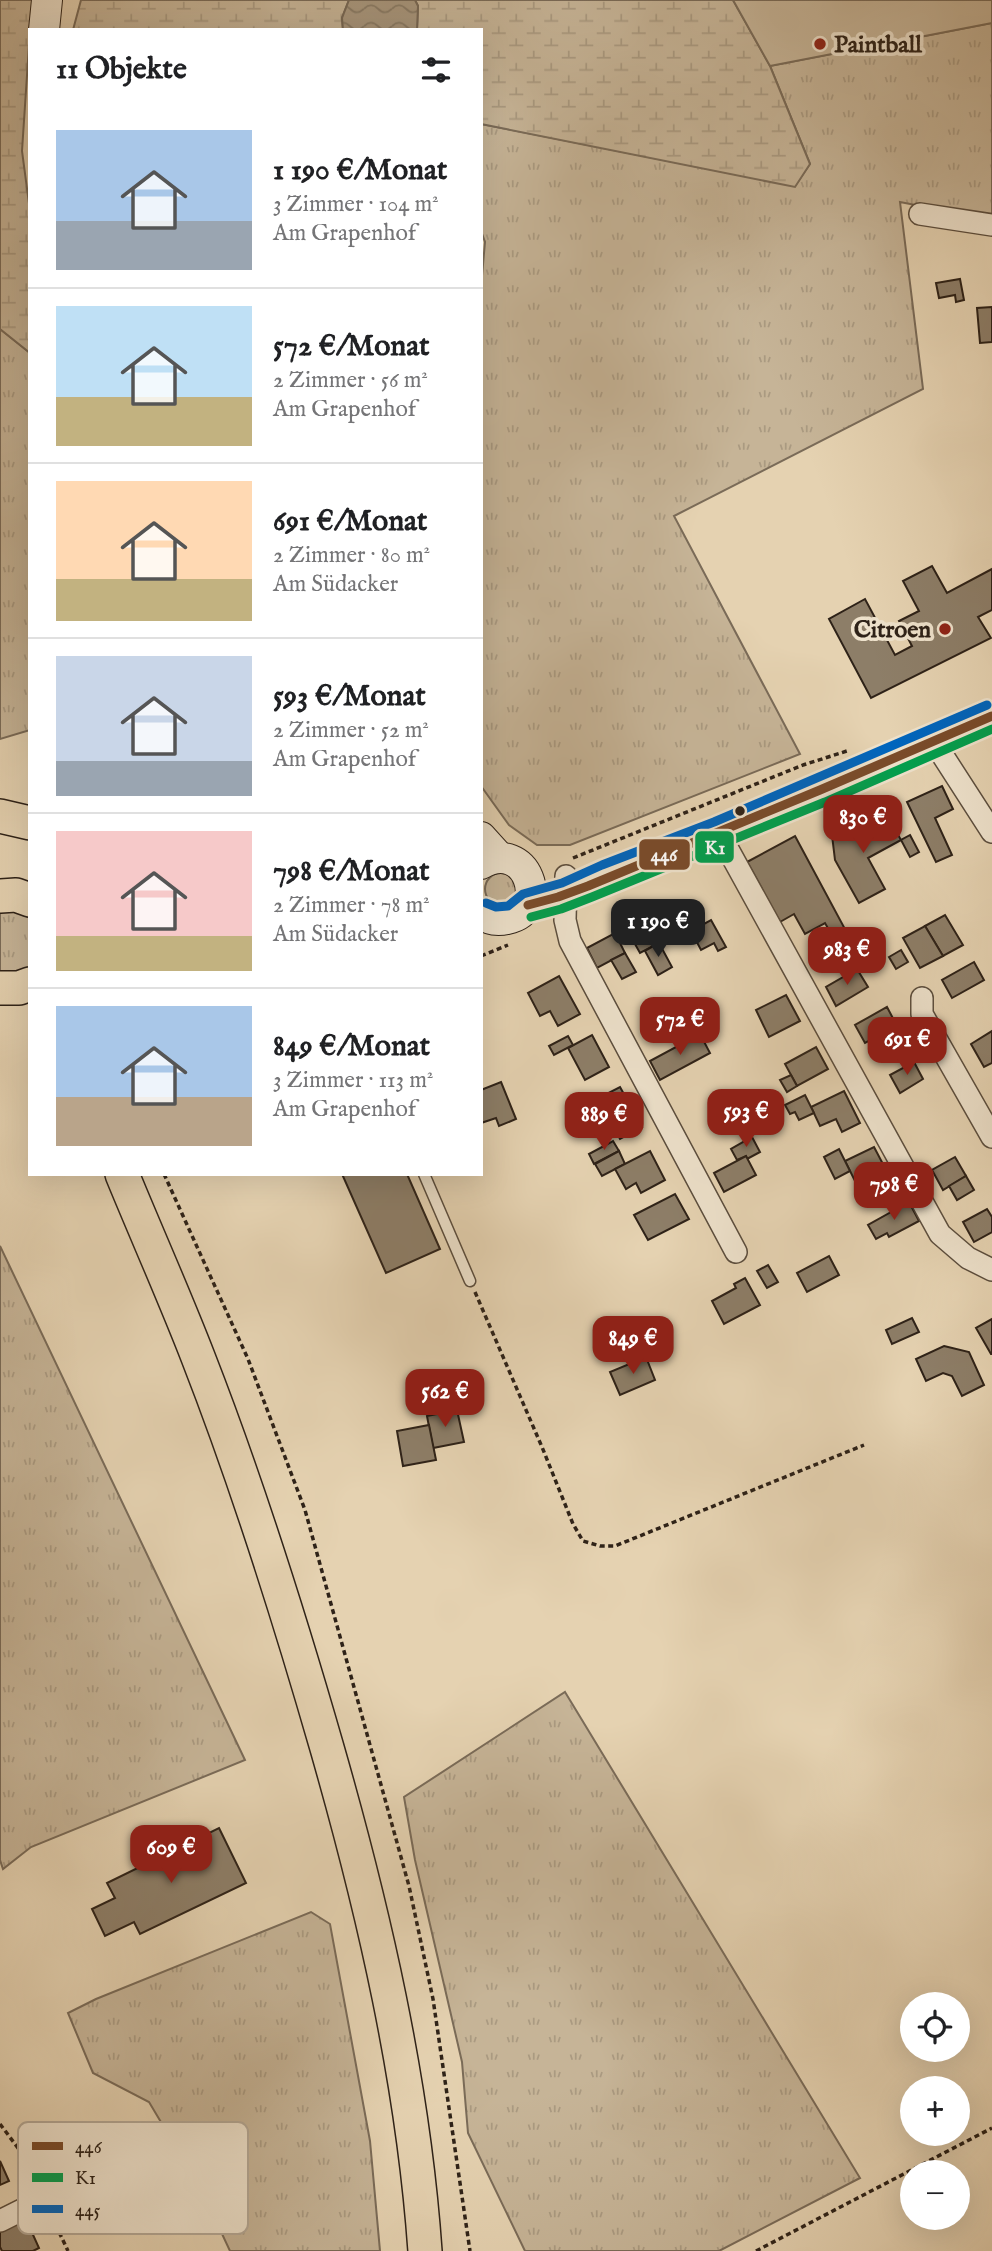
<!DOCTYPE html>
<html lang="de">
<meta charset="utf-8">
<style>
:root{--surface:#fff;--page:#f2f2f2;--text:#202124;--muted:#757577;--line:#e0e0e0;--accent:#8f2418}
body{margin:0;font-family:"IM FELL English",serif;background:var(--page);color:var(--text);height:100vh;display:flex;flex-direction:column;font-size:26px;white-space:nowrap}
*{box-sizing:border-box;margin:0}
p{font-size:23px;color:var(--muted)}
.icon{flex:none;width:38px;height:38px;fill:none;stroke:currentColor;stroke-width:2;stroke-linecap:round;stroke-linejoin:round}
.map{position:relative;flex:1;overflow:hidden}
.sheet{position:absolute;left:28px;top:28px;width:455px;height:1148px;display:flex;flex-direction:column;background:var(--surface);border-radius:0px;box-shadow:0 7px 28px #0002}
.sheet>*{flex:none}
.tools{position:absolute;left:900px;top:1992px;display:grid;gap:14px}
.tools a{display:grid;place-items:center;width:70px;height:70px;border-radius:50%;background:var(--surface);box-shadow:0 7px 28px #0002;font-size:35px}
.price{position:absolute;translate:-50% -60px;padding:0 16px;border-radius:14px;background:var(--accent);color:#fff;font-size:23px;line-height:46px;filter:drop-shadow(0 2px 4px #0008)}
.price::after{content:'';position:absolute;left:50%;top:42px;width:21px;height:16px;margin-left:-10px;background:inherit;clip-path:polygon(0 0,100% 0,50% 100%)}
.price.on{background:#222;color:#fff}
ul{padding:0;list-style:none}
li{display:flex;align-items:center;gap:21px;height:175px;padding:0 28px}
li+li{border-top:2px solid var(--line)}
li span{display:grid;place-items:center;flex:none;width:196px;height:140px;border-radius:0px;color:#555}
li>.icon{margin-inline-start:auto}
span .icon{width:84px;height:84px;fill:#fffc;stroke-width:1}
li b{font-size:30px}
h2{display:flex;justify-content:space-between;align-items:center;height:84px;padding:0 28px;font-size:30px}
.map>svg:first-child{display:block}
.grass{fill:url(#grass-tufts);stroke:#7a6b58;stroke-width:2}
.wetland{fill:url(#wetland-marsh);stroke:#7a6b58;stroke-width:2}
.green{fill:#c6b497;stroke:#7a6b58;stroke-width:2}
.water{fill:url(#water-waves);stroke:#776855;stroke-width:2}
.building{fill:#8d7e68;stroke:#2e2218;stroke-width:2}
.lines{fill:none;stroke-linecap:round;stroke-linejoin:round}
.lane-casing{stroke:#5c4e3e;stroke-width:13}
.street-casing{stroke:#5c4e3e;stroke-width:24}
.secondary-casing{stroke:#2e2218;stroke-width:32}
.primary-casing{stroke:#2e2218;stroke-width:36}
.path{stroke:#2e2218;stroke-width:3.5;stroke-dasharray:5 3.5;stroke-linecap:butt}
.lane{stroke:#eee2cc;stroke-width:10}
.street{stroke:#eee2cc;stroke-width:21}
.secondary{stroke:#eee2cc;stroke-width:30}
.primary{stroke:#e5d2b1;stroke-width:33}
.bus-1-casing{stroke:#eee2cc;stroke-width:14}
.bus-2-casing{stroke:#eee2cc;stroke-width:14}
.bus-3-casing{stroke:#eee2cc;stroke-width:14}
.bus-1{stroke:#7a4b2a;stroke-width:9}
.bus-2{stroke:#029f4e;stroke-width:9}
.bus-3{stroke:#0065bd;stroke-width:9}
.poi-dot{fill:#8f2418;stroke:#eee2cc;stroke-width:2.5}
.bus-dot{fill:#2e2218;stroke:#eee2cc;stroke-width:2.5}
.labels{text-anchor:middle;stroke-width:7;stroke-linejoin:round;paint-order:stroke}
.poi-label{font-size:24px;font-weight:bold;fill:#2e2218;stroke:#eee2cc;text-anchor:start}
.key{fill:#eee2cc;stroke:#b4a896;stroke-width:2}
.key-label{font-size:19px;fill:#2e2218}
.line-badge{stroke:#eee2cc;stroke-width:2.5}
.badge-label{font-size:19px;text-anchor:middle;font-weight:bold;fill:#fff}
</style>
<div class="map">
<svg width="992" height="2251" viewBox="0 0 992 2251">
<defs>
<pattern id="grass-tufts" width="24" height="20" patternUnits="userSpaceOnUse" patternTransform="scale(1.75)"><rect width="24" height="20" fill="#c6b497"/><path d="M3 7l-1-3M5 7V3M7 7l1-3M15 17l-1-3M17 17v-4M19 17l1-3" fill="none" stroke="#aa9a81"/></pattern>
<pattern id="wetland-marsh" width="20" height="14" patternUnits="userSpaceOnUse" patternTransform="scale(1.75)"><rect width="20" height="14" fill="#c6b497"/><path d="M1 5h8M5 5V1M11 12h8M15 12V8" fill="none" stroke="#aa9a81"/></pattern>
<pattern id="water-waves" width="16" height="10" patternUnits="userSpaceOnUse" patternTransform="scale(1.75)"><rect width="16" height="10" fill="#a7967d"/><path d="M0 5q4-4 8 0t8 0" fill="none" stroke="#887a65"/></pattern>
</defs>
<rect width="100%" height="100%" fill="#e5d2b1"/>
<filter id="stains"><feTurbulence type="fractalNoise" baseFrequency=".00286" numOctaves="4"/><feColorMatrix values="0 0 0 0 .2 0 0 0 0 .09 0 0 0 0 .02 0 0 0 .5 -.17"/></filter>
<radialGradient id="worn" r=".72"><stop offset=".6" stop-color="#630" stop-opacity="0"/><stop offset="1" stop-color="#630" stop-opacity=".3"/></radialGradient>
<!-- grass -->
<g class="grass">
<path d="M992,23V220L900,202L923,389L674,516L800,754L570,845H537L509,825L481,786V287L485,242L481,231V124L795,186L810,164L770,66Z"/>
<path d="M0,329L30,353V730L0,739Z"/>
<circle cx="501" cy="889" r="16"/>
<path d="M0,911H16L30,918V969L0,975Z"/>
<path d="M0,1246L245,1760L31,1847L3,1869L0,1860Z"/>
<path d="M565,1692L860,2178L719,2251H525L468,2133L462,2062L415,1860L404,1797Z"/>
<path d="M311,1912L330,1924L370,2141L380,2251H230L202,2191L149,2102L93,2073L68,2013L96,1999Z"/>
</g>
<!-- wetland -->
<g class="wetland">
<path d="M0,0H38L30,30L22,151L30,211V353L0,329Z"/>
<path d="M81,0H349L342,18L343,30H73Z"/>
<path d="M415,0H733L770,66L810,164L795,187L481,124V30H417L418,6Z"/>
</g>
<!-- green -->
<path class="green" d="M733,0H992V23L770,66Z"/>
<!-- water -->
<path class="water" d="M349,0H415L418,6L417,30H343L342,18Z"/>
<!-- building -->
<g class="building">
<path d="M960,279L964,300L956,302L955,295L939,298L936,283Z"/>
<path d="M992,307V342L980,343L977,308Z"/>
<path d="M932,566L947,593L992,569V610L978,617L991,638L871,698L829,619L865,599L895,655L912,646L899,621L919,611L903,581Z"/>
<path d="M942,786L953,809L935,818L952,855L936,862L907,802Z"/>
<path d="M887,815L901,840L868,858L885,889L859,903L835,860L832,835L851,824L855,832Z"/>
<path d="M910,835L919,852L910,857L901,840Z"/>
<path d="M795,836L853,944L841,951L825,923L805,934L794,914L780,922L747,862Z"/>
<path d="M945,915L963,945L943,956L925,926Z"/>
<path d="M646,917L659,943L640,953L626,928Z"/>
<path d="M711,920L726,947L718,951L714,943L701,950L691,931Z"/>
<path d="M925,926L943,956L920,968L903,938Z"/>
<path d="M615,933L625,953L597,968L587,948Z"/>
<path d="M659,943L672,967L658,975L645,951Z"/>
<path d="M901,950L908,962L896,969L889,957Z"/>
<path d="M625,953L636,972L622,979L611,960Z"/>
<path d="M974,962L984,980L952,998L942,980Z"/>
<path d="M857,969L868,987L836,1006L826,987Z"/>
<path d="M559,976L580,1014L558,1026L550,1011L540,1016L528,993Z"/>
<path d="M786,995L800,1021L769,1037L756,1010Z"/>
<path d="M887,1007L897,1026L893,1028L899,1037L884,1046L878,1036L865,1043L855,1025Z"/>
<path d="M992,1031V1063L984,1067L971,1044Z"/>
<path d="M700,1034L710,1053L660,1080L650,1061Z"/>
<path d="M592,1035L609,1067L585,1080L568,1048Z"/>
<path d="M568,1036L573,1045L554,1055L549,1046Z"/>
<path d="M816,1047L828,1069L797,1086L785,1064Z"/>
<path d="M914,1062L923,1079L900,1093L890,1075Z"/>
<path d="M791,1075L797,1086L787,1092L780,1080Z"/>
<path d="M501,1082L516,1119L499,1126L496,1118L481,1123V1090Z"/>
<path d="M620,1087L642,1127L620,1139L607,1114L597,1119L589,1103Z"/>
<path d="M844,1091L860,1123L842,1132L836,1119L820,1126L811,1107Z"/>
<path d="M805,1095L814,1113L799,1120L795,1112L790,1114L785,1105Z"/>
<path d="M752,1137L760,1152L747,1159L746,1156L737,1160L731,1149Z"/>
<path d="M613,1141L619,1151L594,1164L589,1154Z"/>
<path d="M874,1147L884,1166L855,1181L845,1161Z"/>
<path d="M839,1149L850,1171L835,1179L824,1157Z"/>
<path d="M619,1151L625,1164L602,1176L595,1164Z"/>
<path d="M650,1151L665,1180L641,1193L636,1183L626,1189L615,1169Z"/>
<path d="M746,1156L756,1175L724,1192L714,1173Z"/>
<path d="M955,1157L966,1176L943,1190L932,1170Z"/>
<path d="M342,1174H407L440,1249L386,1273Z"/>
<path d="M966,1176L974,1190L957,1200L949,1186Z"/>
<path d="M675,1194L689,1219L648,1240L634,1215Z"/>
<path d="M909,1202L919,1221L889,1237L887,1233L876,1239L868,1225Z"/>
<path d="M987,1209L992,1217V1232L974,1242L963,1222Z"/>
<path d="M829,1256L839,1275L807,1292L797,1273Z"/>
<path d="M768,1265L778,1282L767,1288L757,1271Z"/>
<path d="M745,1278L760,1305L724,1324L712,1301L736,1288L734,1284Z"/>
<path d="M912,1318L919,1332L892,1344L886,1330Z"/>
<path d="M992,1319V1354H991L976,1328Z"/>
<path d="M944,1346L969,1352L984,1385L962,1396L952,1376L943,1373L926,1381L916,1359Z"/>
<path d="M646,1357L655,1380L620,1395L610,1372Z"/>
<path d="M457,1410L464,1442L433,1448L427,1416Z"/>
<path d="M429,1425L436,1460L403,1466L397,1431Z"/>
<path d="M219,1828L246,1883L140,1934L134,1922L105,1936L92,1909L115,1898L107,1883Z"/>
<path d="M0,2161L9,2181L0,2185Z"/>
<path d="M25,2217L39,2248L33,2251H2L0,2247V2229Z"/>
</g>
<g class="lines">
<defs>
<path id="lane" d="M424,1174L470,1281"/>
<g id="street">
<path d="M920,214L992,225"/>
<path d="M934,742L992,832"/>
<path d="M719,833L940,1234L968,1258L992,1270"/>
<path d="M566,876L565,920L570,941L736,1252"/>
<path d="M922,998V1014L992,1137"/>
<path d="M0,2221L44,2199"/>
</g>
<g id="secondary">
<path d="M44,30L47,0"/>
<path d="M481,837L500,858"/>
<path d="M481,864C527,837 552,910 507,919C498,921 489,920 481,914"/>
<path d="M528,905C567,898 609,875 647,860C763,816 878,766 992,716"/>
</g>
<g id="primary">
<path d="M0,816L30,823"/>
<path d="M0,896L16,895L30,900"/>
<path d="M0,988H19L30,984"/>
<path d="M122,1174C147,1235 174,1295 198,1357C248,1485 289,1616 327,1748C374,1912 413,2081 425,2251"/>
</g>
</defs>
<!-- lane casing -->
<use href="#lane" class="lane-casing"/>
<!-- street casing -->
<use href="#street" class="street-casing"/>
<!-- secondary casing -->
<use href="#secondary" class="secondary-casing"/>
<!-- primary casing -->
<use href="#primary" class="primary-casing"/>
<!-- path -->
<g class="path">
<path d="M573,858L803,765L850,750"/>
<path d="M481,956L508,945"/>
<path d="M164,1174L248,1359L305,1510L409,1886L433,1999L470,2251"/>
<path d="M475,1292L542,1447L573,1524L583,1541L600,1546H615L864,1445"/>
<path d="M0,2124L21,2152L35,2182"/>
<path d="M52,2217L68,2251"/>
<path d="M756,2251L992,2128"/>
</g>
<!-- lane -->
<use href="#lane" class="lane"/>
<!-- street -->
<use href="#street" class="street"/>
<!-- secondary -->
<use href="#secondary" class="secondary"/>
<!-- primary -->
<use href="#primary" class="primary"/>
<defs>
<path id="bus-1" d="M528,905L558,897L588,886L820,790L992,716"/>
<path id="bus-2" d="M531,917L561,909L592,897L825,802L992,729"/>
<path id="bus-3" d="M486,903L496,907L508,906L523,894L562,883L602,865L714,822L987,705"/>
</defs>
<!-- bus-1 casing -->
<use href="#bus-1" class="bus-1-casing"/>
<!-- bus-2 casing -->
<use href="#bus-2" class="bus-2-casing"/>
<!-- bus-3 casing -->
<use href="#bus-3" class="bus-3-casing"/>
<!-- bus-1 -->
<use href="#bus-1" class="bus-1"/>
<!-- bus-2 -->
<use href="#bus-2" class="bus-2"/>
<!-- bus-3 -->
<use href="#bus-3" class="bus-3"/>
</g>
<!-- markers -->
<g class="poi-dot">
<circle cx="820" cy="44" r="7"/>
<circle cx="945" cy="629" r="7"/>
</g>
<circle class="bus-dot" cx="740" cy="811" r="6"/>
<g class="labels">
<!-- poi labels -->
<g class="poi-label">
<text x="834" y="52">Paintball</text>
<text x="931" y="637" text-anchor="end">Citroen</text>
</g>
</g>
<!-- legend -->
<rect x="18" y="2122" width="230" height="112" rx="10" class="key"/>
<rect x="32" y="2142" width="31" height="8" fill="#7a4b2a"/>
<rect x="32" y="2173" width="31" height="9" fill="#029f4e"/>
<rect x="32" y="2205" width="31" height="8" fill="#0065bd"/>
<g class="key-label">
<text x="75" y="2153">446</text>
<text x="75" y="2184">K1</text>
<text x="75" y="2216">445</text>
</g>
<g class="line-badge">
<rect x="694" y="830" width="41" height="34" rx="7" fill="#029f4e"/>
<rect x="638" y="838" width="53" height="33" rx="7" fill="#7a4b2a"/>
</g>
<g class="badge-label">
<text x="715" y="854">K1</text>
<text x="664" y="861">446</text>
</g>
<rect width="100%" height="100%" filter="url(#stains)"/>
<rect width="100%" height="100%" fill="url(#worn)"/>
</svg>
<div class="tools">
<a><svg class="icon" aria-label="locate" viewBox="0 0 24 24"><circle cx="12" cy="12" r="6"/><path d="M12 2v4M12 18v4M2 12h4M18 12h4"/></svg></a>
<a>+</a>
<a>−</a>
</div>
<b class="price" style="left:863px;top:855px">830 €</b>
<b class="price on" style="left:658px;top:959px">1 190 €</b>
<b class="price" style="left:847px;top:987px">983 €</b>
<b class="price" style="left:680px;top:1057px">572 €</b>
<b class="price" style="left:907px;top:1077px">691 €</b>
<b class="price" style="left:746px;top:1149px">593 €</b>
<b class="price" style="left:604px;top:1152px">889 €</b>
<b class="price" style="left:894px;top:1222px">798 €</b>
<b class="price" style="left:633px;top:1376px">849 €</b>
<b class="price" style="left:445px;top:1429px">562 €</b>
<b class="price" style="left:171px;top:1885px">609 €</b>
<section class="sheet">
<h2>11 Objekte<svg class="icon" aria-label="filters" viewBox="0 0 24 24"><path d="M4 7h16M4 17h16"/><circle cx="9" cy="7" r="2"/><circle cx="15" cy="17" r="2"/></svg></h2>
<ul>
<li><span style="background:linear-gradient(#a9c7e8 65%,#9aa5b1 0)"><svg class="icon" aria-label="home" viewBox="0 0 24 24"><path d="M3 11l9-7 9 7M6 9v11h12V9"/></svg></span><div><b>1 190 €/Monat</b><p>3 Zimmer · 104 m²</p><p>Am Grapenhof</p></div></li>
<li><span style="background:linear-gradient(#bfe0f5 65%,#c2b280 0)"><svg class="icon" aria-label="home" viewBox="0 0 24 24"><path d="M3 11l9-7 9 7M6 9v11h12V9"/></svg></span><div><b>572 €/Monat</b><p>2 Zimmer · 56 m²</p><p>Am Grapenhof</p></div></li>
<li><span style="background:linear-gradient(#ffd9b3 70%,#c2b280 0)"><svg class="icon" aria-label="home" viewBox="0 0 24 24"><path d="M3 11l9-7 9 7M6 9v11h12V9"/></svg></span><div><b>691 €/Monat</b><p>2 Zimmer · 80 m²</p><p>Am Südacker</p></div></li>
<li><span style="background:linear-gradient(#c9d6e8 75%,#9aa5b1 0)"><svg class="icon" aria-label="home" viewBox="0 0 24 24"><path d="M3 11l9-7 9 7M6 9v11h12V9"/></svg></span><div><b>593 €/Monat</b><p>2 Zimmer · 52 m²</p><p>Am Grapenhof</p></div></li>
<li><span style="background:linear-gradient(#f6c9c9 75%,#c2b280 0)"><svg class="icon" aria-label="home" viewBox="0 0 24 24"><path d="M3 11l9-7 9 7M6 9v11h12V9"/></svg></span><div><b>798 €/Monat</b><p>2 Zimmer · 78 m²</p><p>Am Südacker</p></div></li>
<li><span style="background:linear-gradient(#a9c7e8 65%,#b9a48a 0)"><svg class="icon" aria-label="home" viewBox="0 0 24 24"><path d="M3 11l9-7 9 7M6 9v11h12V9"/></svg></span><div><b>849 €/Monat</b><p>3 Zimmer · 113 m²</p><p>Am Grapenhof</p></div></li>
</ul>
</section>
</div>
